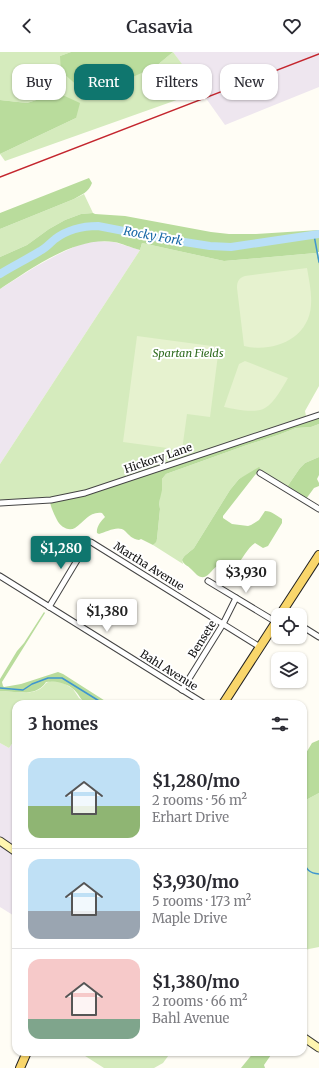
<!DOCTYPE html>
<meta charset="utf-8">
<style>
:root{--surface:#fff;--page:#f2f2f3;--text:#2b2b33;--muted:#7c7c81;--line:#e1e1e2;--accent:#0f766e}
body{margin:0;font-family:Merriweather,serif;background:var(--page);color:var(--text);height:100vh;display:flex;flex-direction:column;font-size:15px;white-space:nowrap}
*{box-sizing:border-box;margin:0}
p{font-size:13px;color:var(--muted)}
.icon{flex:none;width:22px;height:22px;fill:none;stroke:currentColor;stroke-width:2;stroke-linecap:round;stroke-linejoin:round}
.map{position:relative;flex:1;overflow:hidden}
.side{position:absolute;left:12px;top:648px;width:295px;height:356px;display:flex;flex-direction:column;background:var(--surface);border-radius:12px;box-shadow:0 1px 3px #0004}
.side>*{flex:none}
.hud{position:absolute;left:12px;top:12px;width:295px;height:36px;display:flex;gap:8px}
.controls{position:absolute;left:271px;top:556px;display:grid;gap:8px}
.controls a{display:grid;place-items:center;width:36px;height:36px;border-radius:8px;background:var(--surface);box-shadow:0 1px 3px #0004;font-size:20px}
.price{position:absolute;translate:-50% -34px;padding:0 9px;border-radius:4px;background:#fff;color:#222;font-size:13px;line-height:26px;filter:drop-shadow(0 1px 2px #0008)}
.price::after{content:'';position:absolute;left:50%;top:24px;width:12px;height:9px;margin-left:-6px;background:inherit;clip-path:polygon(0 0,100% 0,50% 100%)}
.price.current{background:var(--accent);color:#fff}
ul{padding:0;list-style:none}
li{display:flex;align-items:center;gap:12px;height:100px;padding:0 16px}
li+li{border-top:1px solid var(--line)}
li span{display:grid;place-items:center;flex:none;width:112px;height:80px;border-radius:12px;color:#555}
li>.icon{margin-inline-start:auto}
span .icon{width:48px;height:48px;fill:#fffc;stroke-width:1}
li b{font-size:17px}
h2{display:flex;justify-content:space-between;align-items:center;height:48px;padding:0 16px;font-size:17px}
.chip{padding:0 14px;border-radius:12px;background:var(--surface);box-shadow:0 1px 3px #0004;font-size:14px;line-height:36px}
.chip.current{background:var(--accent);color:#fff}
header{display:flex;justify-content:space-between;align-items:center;height:52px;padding:0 16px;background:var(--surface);font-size:18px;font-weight:600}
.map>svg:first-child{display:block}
.industrial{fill:#eee6ef}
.green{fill:#d5ebbd}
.forest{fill:#b9dc9c}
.pitch{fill:#e6f2cf}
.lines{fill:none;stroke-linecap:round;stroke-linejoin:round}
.stream{stroke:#3f96cf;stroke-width:1.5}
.river{stroke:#b9e0f7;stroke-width:8}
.street-casing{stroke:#444;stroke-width:7}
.secondary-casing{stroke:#333;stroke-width:9}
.primary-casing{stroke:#222;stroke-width:10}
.street{stroke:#fff;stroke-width:5}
.secondary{stroke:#fff6b0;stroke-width:7}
.primary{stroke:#f9d66b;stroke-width:8}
.rail{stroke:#c4262e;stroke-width:1.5}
.labels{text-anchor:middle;stroke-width:4;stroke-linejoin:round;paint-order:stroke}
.park-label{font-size:11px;font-style:italic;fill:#2f6b1f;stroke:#fff}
.street-label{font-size:11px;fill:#111;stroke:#fff}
.water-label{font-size:12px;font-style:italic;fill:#1768a6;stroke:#fff}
</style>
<header><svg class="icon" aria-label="back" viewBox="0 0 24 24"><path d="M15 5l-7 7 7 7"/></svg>Casavia<svg class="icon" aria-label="heart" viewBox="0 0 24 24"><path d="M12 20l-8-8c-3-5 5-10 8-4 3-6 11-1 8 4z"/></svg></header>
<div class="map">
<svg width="319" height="1016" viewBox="0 0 319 1016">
<rect width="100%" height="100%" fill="#fffdf5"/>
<!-- industrial -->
<g class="industrial">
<path d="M173,0H319V35L225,73Z"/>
<path d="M96,189L114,190L140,198L0,412V237L35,215L57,203L78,193Z"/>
<path d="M16,686V865L0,855V691L9,696Z"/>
</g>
<!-- green -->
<g class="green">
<path d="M0,0H71L60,4L155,15L173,0L202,39L5,109L0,102L76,66L58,41L27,51L0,48Z"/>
<path d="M84,142L93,161L81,162L65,168L49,177L27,193L0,205V177L74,147Z"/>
<path d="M142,191L224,209L316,201L319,215V334L305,359L306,364L84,439L50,446L0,449V412L140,198Z"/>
<path d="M319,372V405L305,411L300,416L287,435L259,418L260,417L239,427L230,438L194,496C190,500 184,503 182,508L183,512L153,493L157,487L160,457L159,451L162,427L166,422L244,394L278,383L296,376L311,375Z"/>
<path d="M50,629L62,630L73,637L79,646L87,652H16V686L9,696L0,691V639C14,639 36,646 46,631Z"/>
<path d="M319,741V895L304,898L303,899V752L304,749Z"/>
<path d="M83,1000H171L163,1011L154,1016H104L82,1002Z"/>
</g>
<!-- forest -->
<g class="forest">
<path d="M71,0H173L155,15L101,39L81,37L61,19L60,4Z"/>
<path d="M58,41L80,51L76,66L0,102V48L27,51Z"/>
<path d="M89,126L92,131C89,140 81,143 74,147L0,177V161Z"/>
<path d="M93,161L95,162L125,164L211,180L229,182H256L319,178V200H318L319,206V215L316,201L224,209L142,191L140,198C131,196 122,191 114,190C75,184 31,217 0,237V205L27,193L49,177L65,168L81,162Z"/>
<path d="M319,365V372L311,375L296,376L278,383L244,394L166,422L162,427V438L159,451L160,457L157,487L156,490L153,493L141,487L139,488C132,487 129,483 125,479C118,473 107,480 99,482L97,481C96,475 101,469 105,465L102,461C90,459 84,470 75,476C68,480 60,474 57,468C54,462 51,456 50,450L65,448L85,444Z"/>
<path d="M319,405V423L317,427L319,431V434L314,436L306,447L287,435L300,416L305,411Z"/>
<path d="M259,415L260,416L259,418L223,464V466L232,472L248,474L251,473L259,468L265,459C272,459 277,464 282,467V471L268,494L263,496L255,491C247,496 243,507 236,514C231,514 225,512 220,513C211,515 208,531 197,523C195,521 193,519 191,517C187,513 184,513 182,508C184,503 190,500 194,496L230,438L239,427Z"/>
<path d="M44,560L45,561L2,630L3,634L4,635L21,632L58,620L63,622L110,652C104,652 93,653 88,652C83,651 80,645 77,641C70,632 57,628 46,630C36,646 15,639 0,639V627L17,599L24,591Z"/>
<path d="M319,688V741L304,749L303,752V706L312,691Z"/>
<path d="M254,1000H273L264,1013L265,1016H241Z"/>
</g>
<!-- pitch -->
<g class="pitch">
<path d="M307,216C309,228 312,241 311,253C309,287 273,301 244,294L237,236C237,229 239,226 245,224Z"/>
<path d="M137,284L219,295L210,365L187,362L182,398L123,390Z"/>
<path d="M245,309L288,326C282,336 275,350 265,356C255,362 235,357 224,355L239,312Z"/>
</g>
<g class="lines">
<!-- stream -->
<g class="stream">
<path d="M314,183L319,210"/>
<path d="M0,636L23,638L32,632L48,626H62L104,652"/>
<path d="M303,809C307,818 309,821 319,822"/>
</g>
<!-- river -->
<path class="river" d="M0,222C13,214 27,207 40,199C46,196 50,191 55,187C67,178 83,174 98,174L165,187L210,194L231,195L319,182"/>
<defs>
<g id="street">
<path d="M260,421L319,457"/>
<path d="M0,451L51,448L85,441L319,363"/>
<path d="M0,524L205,652"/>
<path d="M208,529L276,570"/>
<path d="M49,555L88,490H91L260,595"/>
<path d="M300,573L319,585"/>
<path d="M182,638L223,572L236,546"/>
</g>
<g id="secondary">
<path d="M0,789L16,800"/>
<path d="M303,985L319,996"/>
</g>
<g id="primary">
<path d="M280,563L319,503"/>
<path d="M223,652L278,567"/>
<path d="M20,1016L27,1000"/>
</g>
</defs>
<!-- street casing -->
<use href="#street" class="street-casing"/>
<!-- secondary casing -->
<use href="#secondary" class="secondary-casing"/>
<!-- primary casing -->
<use href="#primary" class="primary-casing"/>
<!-- street -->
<use href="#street" class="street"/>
<!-- secondary -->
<use href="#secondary" class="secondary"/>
<!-- primary -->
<use href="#primary" class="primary"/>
<!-- rail -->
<path class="rail" d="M0,125L319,2"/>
</g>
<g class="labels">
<!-- park labels -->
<g class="park-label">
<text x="188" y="305">Spartan Fields</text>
</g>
<!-- street labels -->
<g class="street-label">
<text transform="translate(158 406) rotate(-19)" y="4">Hickory Lane</text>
<text transform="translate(149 514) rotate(32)" y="4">Martha Avenue</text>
<text transform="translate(202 587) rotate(-58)" y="4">Bensete</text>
<text transform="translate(169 618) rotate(32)" y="4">Bahl Avenue</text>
</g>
<!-- water labels -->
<g class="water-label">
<text transform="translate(153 184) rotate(10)" y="4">Rocky Fork</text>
</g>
</g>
</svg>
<div class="controls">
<a><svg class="icon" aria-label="locate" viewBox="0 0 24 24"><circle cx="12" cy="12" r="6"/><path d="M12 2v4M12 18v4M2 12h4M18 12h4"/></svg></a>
<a><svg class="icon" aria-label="layers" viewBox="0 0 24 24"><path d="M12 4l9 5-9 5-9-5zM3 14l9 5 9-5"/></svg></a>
</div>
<b class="price current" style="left:61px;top:518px">$1,280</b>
<b class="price" style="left:246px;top:542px">$3,930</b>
<b class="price" style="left:107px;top:581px">$1,380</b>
<div class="hud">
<a class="chip">Buy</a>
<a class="chip current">Rent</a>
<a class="chip">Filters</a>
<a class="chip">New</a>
</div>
<section class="side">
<h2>3 homes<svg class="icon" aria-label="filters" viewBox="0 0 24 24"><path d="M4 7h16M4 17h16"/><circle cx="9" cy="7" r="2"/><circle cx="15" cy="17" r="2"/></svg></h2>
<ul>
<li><span style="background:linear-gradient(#bfe0f5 60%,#8fb573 0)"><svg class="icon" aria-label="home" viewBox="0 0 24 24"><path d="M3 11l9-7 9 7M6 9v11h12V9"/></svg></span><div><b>$1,280/mo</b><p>2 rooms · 56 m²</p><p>Erhart Drive</p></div></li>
<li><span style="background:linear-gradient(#bfe0f5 65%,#9aa5b1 0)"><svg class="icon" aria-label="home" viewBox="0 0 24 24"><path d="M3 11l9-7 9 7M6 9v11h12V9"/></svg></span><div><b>$3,930/mo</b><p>5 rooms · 173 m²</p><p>Maple Drive</p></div></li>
<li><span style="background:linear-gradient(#f6c9c9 75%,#7fa58c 0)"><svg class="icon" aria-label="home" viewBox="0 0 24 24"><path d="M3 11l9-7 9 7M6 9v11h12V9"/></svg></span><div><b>$1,380/mo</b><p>2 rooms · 66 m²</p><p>Bahl Avenue</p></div></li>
</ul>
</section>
</div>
